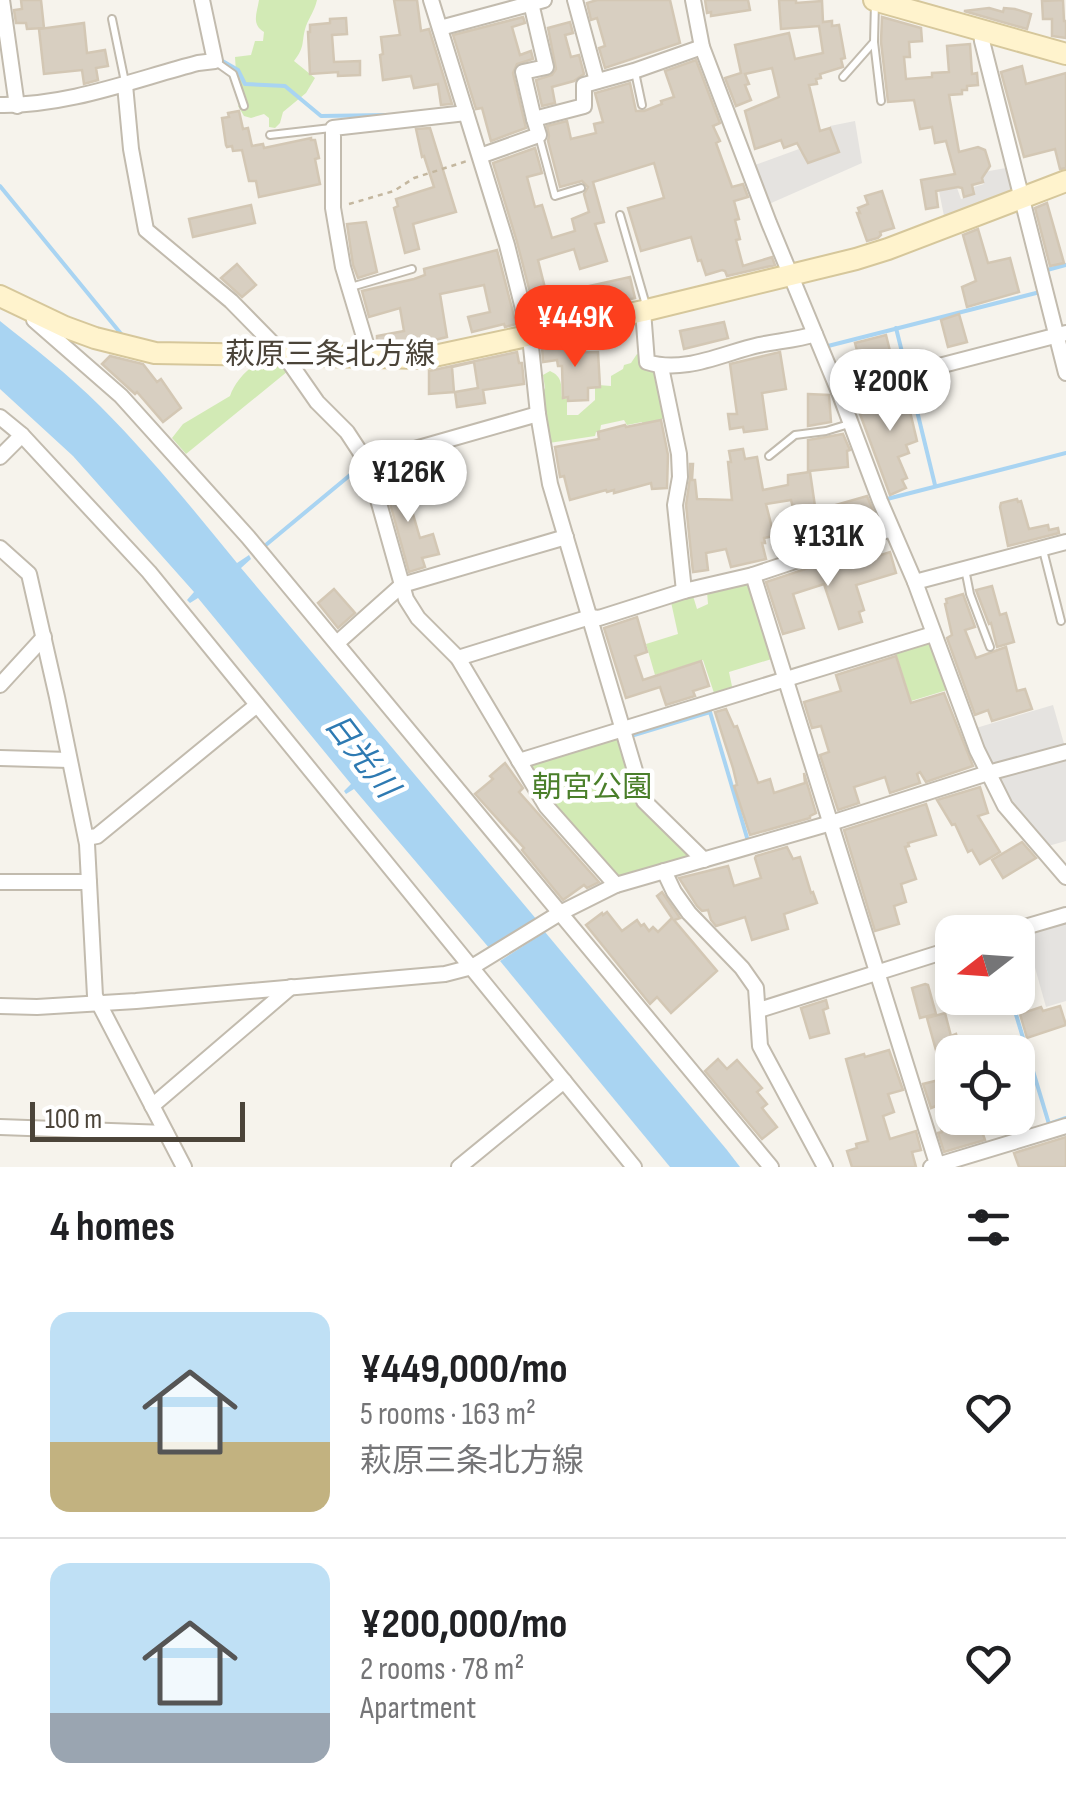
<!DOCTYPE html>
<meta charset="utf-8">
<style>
:root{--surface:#fff;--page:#f2f2f2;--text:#202124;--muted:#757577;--line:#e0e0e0;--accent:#fc3f1d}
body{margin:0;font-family:"Sofia Sans Condensed","Noto Sans JP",sans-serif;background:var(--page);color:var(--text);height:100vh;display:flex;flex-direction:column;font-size:38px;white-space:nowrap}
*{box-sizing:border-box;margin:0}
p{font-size:32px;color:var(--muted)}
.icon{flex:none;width:55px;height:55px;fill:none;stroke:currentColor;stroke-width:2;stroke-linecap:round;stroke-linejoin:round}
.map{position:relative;height:1167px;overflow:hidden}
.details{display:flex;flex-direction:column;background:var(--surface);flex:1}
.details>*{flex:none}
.needle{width:65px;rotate:253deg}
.buttons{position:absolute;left:935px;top:915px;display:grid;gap:20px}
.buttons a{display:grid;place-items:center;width:100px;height:100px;border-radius:20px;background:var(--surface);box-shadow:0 5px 15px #0003;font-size:50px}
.scale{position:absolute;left:30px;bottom:25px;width:215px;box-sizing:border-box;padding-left:10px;border:5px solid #4b4439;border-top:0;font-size:28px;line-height:35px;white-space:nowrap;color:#4b4439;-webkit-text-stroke:8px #fff;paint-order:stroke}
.price{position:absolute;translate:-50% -85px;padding:0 22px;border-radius:35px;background:#fff;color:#222;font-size:32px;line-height:65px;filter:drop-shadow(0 2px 5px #0008)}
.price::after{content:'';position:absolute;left:50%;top:60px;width:30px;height:22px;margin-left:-15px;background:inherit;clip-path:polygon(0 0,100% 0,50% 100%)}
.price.selected{background:var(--accent);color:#fff}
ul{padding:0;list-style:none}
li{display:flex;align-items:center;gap:30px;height:250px;padding:0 50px}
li+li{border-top:2px solid var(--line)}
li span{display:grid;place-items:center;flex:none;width:280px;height:200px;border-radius:20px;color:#555}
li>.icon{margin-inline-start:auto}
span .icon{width:120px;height:120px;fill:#fffc;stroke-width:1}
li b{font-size:42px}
h2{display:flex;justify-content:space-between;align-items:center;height:120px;padding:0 50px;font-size:42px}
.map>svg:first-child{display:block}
.green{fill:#d2eab5}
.parking{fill:#e5e3e0}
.water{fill:#a9d4f2}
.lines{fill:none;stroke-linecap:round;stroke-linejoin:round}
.stream{stroke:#a9d4f2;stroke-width:4}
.building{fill:#d8cfc1;stroke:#d3c7b4;stroke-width:2.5}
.lane-casing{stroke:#c2bbae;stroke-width:10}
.street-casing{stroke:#c2bbae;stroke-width:18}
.secondary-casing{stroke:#d6c79b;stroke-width:24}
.path{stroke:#c4b79f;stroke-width:2.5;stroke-dasharray:5 5;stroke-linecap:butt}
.lane{stroke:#fff;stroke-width:6}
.street{stroke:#fff;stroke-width:14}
.secondary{stroke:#fff3cd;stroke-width:20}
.labels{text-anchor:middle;stroke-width:9;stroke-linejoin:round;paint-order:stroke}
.street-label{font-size:30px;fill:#4b4439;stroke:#fff}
.park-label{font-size:30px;fill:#4a7f2a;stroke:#fff}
.water-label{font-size:32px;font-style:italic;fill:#2e7ab2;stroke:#fff}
</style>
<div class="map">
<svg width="1066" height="1167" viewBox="0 0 1066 1167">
<rect width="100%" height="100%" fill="#f6f3ec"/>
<!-- green -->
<g class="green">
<path d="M259,0H317C314,12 310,16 306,26C301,41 306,46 294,61L315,78L306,93L283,112L280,123L275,128L269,127V118L264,114L251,118L244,116L238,106L244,100L236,72L235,57L251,55L255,41H263L264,32C251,24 257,13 259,0Z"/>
<path d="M637,354C664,364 662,392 665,418L643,426L642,422L627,425L624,420L601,425L600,431L596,432L595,436L549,443L541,396L545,388L543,375L550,371C563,377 561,385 562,398L567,399V415H578L595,400V388L598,385L611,386V376L623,369L624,365L631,363Z"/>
<path d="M279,362L288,371L186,454L172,438L183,424L230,396C234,384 246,368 260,363C266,361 273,362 279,362Z"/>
<path d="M747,582L752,584L775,658L729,672L733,691L715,696L703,660L655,675L646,644L678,634L671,602L693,596L697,609L708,604L707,592Z"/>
<path d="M923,642L929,644L947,690L911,701L895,650Z"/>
<path d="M623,733L643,803L698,858L618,881L549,803L531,767L533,761Z"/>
</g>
<!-- parking -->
<g class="parking">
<path d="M855,121L862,163L769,204L755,165L799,149L801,153H804L808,163L839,152L830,126Z"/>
<path d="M1006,168L1013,194L945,221L939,191L957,188L961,199L975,194L974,187L984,184L982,175L989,171Z"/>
<path d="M1053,705L1065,747L995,765L989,763L976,728Z"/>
<path d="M1066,759V841L1048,846L1005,793L999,777Z"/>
<path d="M1066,919V1001L1046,1007L1025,932Z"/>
</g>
<!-- water -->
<g class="water">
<path d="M0,321C34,348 69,375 100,406C149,455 193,509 237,563L249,555L251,559L241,568L537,920L490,949L354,789L346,794L344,791L351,784L198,598L190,603L187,600L194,592L73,456L0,389Z"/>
<path d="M545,932L727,1150L740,1167H670L500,961Z"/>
</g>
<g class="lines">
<!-- stream -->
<g class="stream">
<path d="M219,59L238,70L245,84L285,86L321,116L386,115"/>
<path d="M0,186L122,335"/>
<path d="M1047,270L1066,265"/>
<path d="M896,328L906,368"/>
<path d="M828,346L1040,292"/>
<path d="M909,378L935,485"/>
<path d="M887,499L1066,453"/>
<path d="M267,544L361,466L360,464"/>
<path d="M634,735L710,712L748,841"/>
<path d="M1011,998L1049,1124L1066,1118"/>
</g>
</g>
<!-- building -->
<g class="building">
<path d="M21,0H41L44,28L27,29L26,23H16L14,10L22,9Z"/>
<path d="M394,0H417L421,31L429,29L452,104L441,105L438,84L414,88L411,76L383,80L380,55L383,54L381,37L400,35Z"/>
<path d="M597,0H670L680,43L605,68L599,48L605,46L597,18L591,20L587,3Z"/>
<path d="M705,0H748L750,10L711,16V12L707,13Z"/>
<path d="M779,0H796V3L822,1L823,22L832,21V26L839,25L845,58L841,59L843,67L820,74L821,78L816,79L817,84L809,85L820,131L830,128L839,152L808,163L797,143L784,148L781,140L755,149L745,111L779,97L772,68L745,74L749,84L745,85L751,100L736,106L725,78L741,73L735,45L789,33L795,59L823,53L819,26L781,29Z"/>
<path d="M1063,0L1064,21H1066V38L1052,36V19H1043L1042,1Z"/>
<path d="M989,8L1003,12L1004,8L1015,9L1031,14L1027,29L964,11Z"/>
<path d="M523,17L525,23L512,27L520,55L531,51L533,59L517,64L513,73L526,128L491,141L482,108L476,109L453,35Z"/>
<path d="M882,17L921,28L922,41L909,42L910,57H904L906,79L932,77V73L949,72L947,46L970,44L972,74L977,73L978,85L967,86V90H962V94L949,95L959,152L978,147L985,150L990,166L982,178L983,182L972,185L974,194L964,197L962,188L958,187L936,191L938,207L926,209L921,180L955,174L946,141L935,143L932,127L920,129L914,100L888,102L881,42Z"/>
<path d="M346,18L347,34L332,35L334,62L360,61V75L338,76V72L310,74L308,32H310V25L330,23V19Z"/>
<path d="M570,22L573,33L565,35L571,57L579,55L584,74L574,81L552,87L555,103L542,106L536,80L552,75L556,69L548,28Z"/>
<path d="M84,23L87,53L105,50L108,66L96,68L98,80L84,84L82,70L44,74L39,29Z"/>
<path d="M696,60L720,123L713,126L720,141L716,143L732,187L743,184L748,197L734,201L739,219L735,220L740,239L736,240L743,266L772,257L775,265L727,276L725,271L722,270L706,275L701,260L698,261L691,237L641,251L628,208L664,198L654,163L593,182L604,222L595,224L607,261L580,269L574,249L538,260L546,292L566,287L567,291L630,277L635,298L615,303L613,296L580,304L582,310L537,320L517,242L493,163L535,148L542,173L527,177L535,207L542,205L552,238L575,231L572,219L589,212L584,194L588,187L582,181L560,187L548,141L549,136L547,126L567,121L571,139L596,133L594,124L603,122L595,93L630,83L636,111H644L662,104L661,101L674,97L665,71Z"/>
<path d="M1022,66L1026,84L1066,73V168L1060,169L1055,149L1024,157L1001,72Z"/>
<path d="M239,111L243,129L248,128L252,146L263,144L264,148L311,138V140H315L319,158L315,159L320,184L259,197L256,181H249L242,150L233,151L232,146L227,147L226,145L222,118L229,117L228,113Z"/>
<path d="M430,128L456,212L413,224L419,249L405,253L394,208L398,206L396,199L434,187L424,156L422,157L416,129Z"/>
<path d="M882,191L894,228L880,232L881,235L878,238L867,241L857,213H860L858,208L868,204L865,196Z"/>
<path d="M1047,203L1064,263L1050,266L1035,208Z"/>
<path d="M251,205L255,223L193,237L189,219Z"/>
<path d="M366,222L377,272L358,278L353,265L347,224Z"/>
<path d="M978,229L988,263L1010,258L1019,292L967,307L962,287L976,281L963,235Z"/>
<path d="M497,250L516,324L505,327L504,324L472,332L468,317L490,312L484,285L440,294L447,337L418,344L377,343V336L404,331L400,308L369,317L362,291L414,279L425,275L424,269Z"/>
<path d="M237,264L256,285L242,297L221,278Z"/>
<path d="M959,314L967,342L948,347L941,320Z"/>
<path d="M724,322L728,338L684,349L680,331Z"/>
<path d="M886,335L894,367L863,374L855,343Z"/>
<path d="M566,342L568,353L598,352L600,387L588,388V400L568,401V397L563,398L562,366H558L557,360L543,362L542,347Z"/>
<path d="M517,352L519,363H522L524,384L483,390L485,403L457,407L455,392L478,388L474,362L452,367L454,392L429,394V371Z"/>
<path d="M780,352L786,389L762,393L767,429L744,432L743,427L730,429L728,414H737L730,364Z"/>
<path d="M110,356L143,364L157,382L161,379L181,408L163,422L137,392L135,394L102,364Z"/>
<path d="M904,386L917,441L906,445L909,453L898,457L907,478L902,480L906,488L890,495L860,414L875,409L871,395Z"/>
<path d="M808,394L829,395L831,422L808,426Z"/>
<path d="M661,420L668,455L667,488L652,489L651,483L614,493V490L607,492L606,490L570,500L564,476L560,477L555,447L599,439L598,432L625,425L626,427Z"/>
<path d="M843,434L850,450L847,451L848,467L808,471V440Z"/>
<path d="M743,449L745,459L757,457L763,490L788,485V475L810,472L817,520L797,523L791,500L766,504L774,536L764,538L765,543H762L766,559L731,567L726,549L706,553L708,570L693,572L686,505L690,478V464H693L692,480H695L697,499L732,500L728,462H731L729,451Z"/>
<path d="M392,467L400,493L409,490L413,503L410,504L420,538L433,534L439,554L422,558L425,567L409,572L381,471Z"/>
<path d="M867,496L878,522L829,539L818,510Z"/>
<path d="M1017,499L1018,502L1021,501L1029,529L1048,525L1049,530L1058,528L1059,533L1008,546L1000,507L1001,503Z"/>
<path d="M890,552L896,573L856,585L864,610L859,612L862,622L839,629L824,584L793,594L804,628L783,634L766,582L838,558L840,565L858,559L859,562Z"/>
<path d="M992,586L1000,615L1006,613L1014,642L997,647L991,623L989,624L976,590Z"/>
<path d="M334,589L355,613L338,628L318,603Z"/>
<path d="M963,594L975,627L965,630L976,658L1006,647L1017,691L1025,689L1032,709L992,721L988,710L975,715L947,638L952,635L945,604L947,603L946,599Z"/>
<path d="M637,617L647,652L635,656L643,680L701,661L709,686L693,691L695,696L666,705L660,687L626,698L604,628Z"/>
<path d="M896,656L911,703L944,693L973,766L926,782L920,772L917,774L920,783L890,793L885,777L854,787L859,803L838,810L820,755L829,752L821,726L812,728L804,702L841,691L836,675Z"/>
<path d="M726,709L734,727L737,726L758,783L770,779L774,793L805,783L804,773L816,813L810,816V818L750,835L734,786L737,785L733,768L715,712Z"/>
<path d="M505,763L523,788L519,792L599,882L587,888L584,885L563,900L522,850L524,848L475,794L493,779L490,776Z"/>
<path d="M980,787L988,813L978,816L1000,852L980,864L972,850L968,852L955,824L952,825L937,800Z"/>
<path d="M926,804L936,835L908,843L909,846L905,847L916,879L901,884L906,902L894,906L899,924L875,931L844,830Z"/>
<path d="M1022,842L1036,858L1003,878L992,860Z"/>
<path d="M787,847L793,859L800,857L811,893L813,892L817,903L784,914L788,929L752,940L745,917L716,926L711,920L708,910L702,911L697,906L679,878L728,866L734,886L761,878L755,858L756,856Z"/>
<path d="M662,892L680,918L674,920L717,971L671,1013L657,997L650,1004L586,925L602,913L603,915L607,912L622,931L637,920L641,926L644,924L649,931L653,927L658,932L672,918L657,896Z"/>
<path d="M925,984L928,985L936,1014L920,1018L912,988Z"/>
<path d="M826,1000L828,1008L823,1010L829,1033L810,1038L801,1008Z"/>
<path d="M1060,1006L1066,1025L1027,1038L1020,1014L1041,1007L1043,1011Z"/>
<path d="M945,1013L951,1036L956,1034L961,1052H952V1057L939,1061L927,1018Z"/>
<path d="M889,1050L903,1090L888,1094L894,1112L883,1116L890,1139L916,1131L921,1150L912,1152L916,1167H852L847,1151L857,1148L856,1144L868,1141L846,1059L864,1054L865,1057Z"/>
<path d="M718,1059L727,1069L737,1060L762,1088L757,1092L767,1104L762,1108L777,1127L762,1139L705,1071Z"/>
<path d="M943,1079L948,1089L952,1088V1118H969L971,1122L978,1120L985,1140L944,1152L938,1133L942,1132L936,1106L931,1108L923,1084Z"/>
<path d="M1066,1137V1167H1019L1014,1153Z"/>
</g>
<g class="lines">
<defs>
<g id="lane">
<path d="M875,2L874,42L881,101"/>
<path d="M112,19L125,82"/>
<path d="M216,62L233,74L244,106"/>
<path d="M635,72L642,105"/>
<path d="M843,77L873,43"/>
<path d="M270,135L331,128"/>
<path d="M539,136L555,196L581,188"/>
<path d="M620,215L646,305"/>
<path d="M351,287L412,269"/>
<path d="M769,456L795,435L826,431L849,424"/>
<path d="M1043,550L1061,621"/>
<path d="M965,569L970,594L990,647"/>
</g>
<g id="street">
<path d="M2,0L17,106"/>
<path d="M431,0L507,245L530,337L538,414L550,484L644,801L704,860"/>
<path d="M575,0L597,81"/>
<path d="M693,0L702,47L769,223L839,392L880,501L915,582L977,750L1005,806L1066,877"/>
<path d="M531,3L546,67L523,72L534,119"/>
<path d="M440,28L544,0"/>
<path d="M981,30L982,41L1066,373"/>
<path d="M125,85L131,149L146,230L231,301L285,356L317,402L347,432L368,464L406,599L418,618L458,658L546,806L616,885"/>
<path d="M0,105C68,106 133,80 198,63L215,61L202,0"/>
<path d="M480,156L539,135L534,119L584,106V85L634,71L702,47"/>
<path d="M643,311L647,362C684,374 723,353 759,345C778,341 797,340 815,334"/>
<path d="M34,320L121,396L248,537L771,1167"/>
<path d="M370,357L343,267L333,208V128L466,113"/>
<path d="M661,367L679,454L680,477L675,505L684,591"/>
<path d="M839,392L1066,333"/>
<path d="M0,417L22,435L149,572L634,1167"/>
<path d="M0,457L22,435"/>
<path d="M368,464L415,449L538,414"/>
<path d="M0,548L29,574L57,697L87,844L95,996L184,1167"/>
<path d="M753,575L938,1167"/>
<path d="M915,582L1066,542"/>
<path d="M337,643L402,585L566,537"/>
<path d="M458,658L590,617L599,618L684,591L753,575L891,529"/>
<path d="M0,685L44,637"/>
<path d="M0,758L69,760"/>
<path d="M519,761L933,634"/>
<path d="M86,838L97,836L257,705"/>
<path d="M664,871L674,892L689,913L742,968L756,988L760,1046L825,1167"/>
<path d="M0,882H89"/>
<path d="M1008,932L1066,915"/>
<path d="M0,1006L37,1007L136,1001L445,974L472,967L560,913L616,885L831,823L988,773L1066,752"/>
<path d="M759,1010L952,949"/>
<path d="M152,1106L291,987"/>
<path d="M0,1127L166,1133"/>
<path d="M459,1167L564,1081"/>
<path d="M931,1167L1066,1126"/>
</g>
<g id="secondary">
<path d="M874,0L1066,54"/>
<path d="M0,296L65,327L95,338L155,353L425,358L643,311L856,259L888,249L1066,181"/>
</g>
</defs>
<!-- lane casing -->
<use href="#lane" class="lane-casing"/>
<!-- street casing -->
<use href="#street" class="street-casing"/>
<!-- secondary casing -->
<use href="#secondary" class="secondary-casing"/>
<!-- path -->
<path class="path" d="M349,204L394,191L414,178L467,161"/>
<!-- lane -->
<use href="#lane" class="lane"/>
<!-- street -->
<use href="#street" class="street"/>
<!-- secondary -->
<use href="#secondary" class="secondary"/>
</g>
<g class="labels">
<!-- street labels -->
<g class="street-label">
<text x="330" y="364">萩原三条北方線</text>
</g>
<!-- park labels -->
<g class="park-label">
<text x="592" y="797">朝宮公園</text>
</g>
<!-- water labels -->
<g class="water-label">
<text transform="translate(362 755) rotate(52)" y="11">日光川</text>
</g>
</g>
</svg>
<div class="buttons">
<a><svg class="needle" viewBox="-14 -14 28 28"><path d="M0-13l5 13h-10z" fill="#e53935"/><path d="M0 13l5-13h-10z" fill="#757577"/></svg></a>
<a><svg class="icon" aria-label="locate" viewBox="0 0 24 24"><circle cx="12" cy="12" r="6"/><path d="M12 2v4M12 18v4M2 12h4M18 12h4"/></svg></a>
</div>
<div class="scale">100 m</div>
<b class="price selected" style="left:575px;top:370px">¥449K</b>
<b class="price" style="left:890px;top:434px">¥200K</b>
<b class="price" style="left:408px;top:525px">¥126K</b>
<b class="price" style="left:828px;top:589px">¥131K</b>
</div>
<section class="details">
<h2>4 homes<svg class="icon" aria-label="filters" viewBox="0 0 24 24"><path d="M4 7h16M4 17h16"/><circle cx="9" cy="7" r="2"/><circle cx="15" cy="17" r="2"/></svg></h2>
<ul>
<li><span style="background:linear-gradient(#bfe0f5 65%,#c2b280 0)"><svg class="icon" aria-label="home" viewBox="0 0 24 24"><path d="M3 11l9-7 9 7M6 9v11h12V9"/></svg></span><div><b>¥449,000/mo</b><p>5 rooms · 163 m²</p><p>萩原三条北方線</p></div><svg class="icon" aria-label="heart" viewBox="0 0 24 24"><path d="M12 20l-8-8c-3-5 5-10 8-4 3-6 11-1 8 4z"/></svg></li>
<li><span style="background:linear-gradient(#bfe0f5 75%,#9aa5b1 0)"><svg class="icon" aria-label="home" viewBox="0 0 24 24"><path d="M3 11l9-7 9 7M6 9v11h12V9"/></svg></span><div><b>¥200,000/mo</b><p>2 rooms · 78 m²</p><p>Apartment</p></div><svg class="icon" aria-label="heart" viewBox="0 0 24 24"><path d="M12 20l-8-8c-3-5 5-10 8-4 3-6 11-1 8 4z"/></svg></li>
</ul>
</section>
